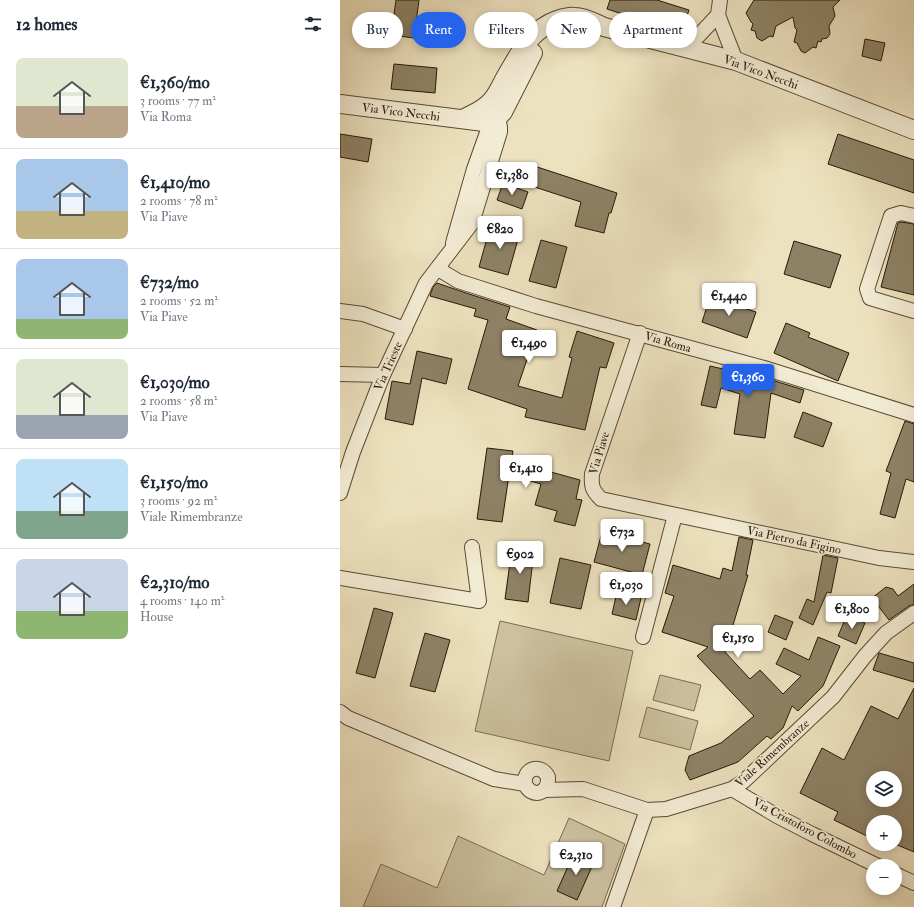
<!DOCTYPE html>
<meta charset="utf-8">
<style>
:root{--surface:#fff;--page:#f6f6f7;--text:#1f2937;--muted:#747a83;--line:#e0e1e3;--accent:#2563eb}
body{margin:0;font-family:"IM FELL Double Pica",serif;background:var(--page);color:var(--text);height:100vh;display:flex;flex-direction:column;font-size:15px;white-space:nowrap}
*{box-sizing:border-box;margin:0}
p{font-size:13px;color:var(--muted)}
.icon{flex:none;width:22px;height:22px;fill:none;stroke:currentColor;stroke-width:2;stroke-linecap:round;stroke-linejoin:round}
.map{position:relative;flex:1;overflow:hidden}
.drawer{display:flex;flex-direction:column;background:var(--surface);width:340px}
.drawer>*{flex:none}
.hud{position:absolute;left:12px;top:12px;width:380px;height:36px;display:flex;gap:8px}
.fabs{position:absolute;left:526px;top:771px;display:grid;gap:8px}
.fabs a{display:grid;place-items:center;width:36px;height:36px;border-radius:50%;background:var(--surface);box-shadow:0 2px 10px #0003;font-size:20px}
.price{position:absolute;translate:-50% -34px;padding:0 9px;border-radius:4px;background:#fff;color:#222;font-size:13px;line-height:26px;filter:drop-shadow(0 1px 2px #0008)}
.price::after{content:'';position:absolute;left:50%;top:24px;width:12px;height:9px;margin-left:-6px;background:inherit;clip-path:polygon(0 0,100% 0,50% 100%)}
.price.active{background:var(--accent);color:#fff}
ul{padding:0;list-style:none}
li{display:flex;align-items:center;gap:12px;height:100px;padding:0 16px}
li+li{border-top:1px solid var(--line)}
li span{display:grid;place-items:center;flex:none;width:112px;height:80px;border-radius:8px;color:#555}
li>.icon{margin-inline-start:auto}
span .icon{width:48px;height:48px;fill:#fffc;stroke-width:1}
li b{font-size:17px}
h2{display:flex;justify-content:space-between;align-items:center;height:48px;padding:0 16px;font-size:17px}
.tag{padding:0 14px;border-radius:18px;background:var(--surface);box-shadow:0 2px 10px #0003;font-size:14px;line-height:36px}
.tag.active{background:var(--accent);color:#fff}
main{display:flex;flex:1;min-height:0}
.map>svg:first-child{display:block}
.green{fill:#ccc09f;stroke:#7a6c52}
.building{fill:#8e8266;stroke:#281905;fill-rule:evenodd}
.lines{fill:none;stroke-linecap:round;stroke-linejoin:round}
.minor-casing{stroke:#594b34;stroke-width:16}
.tertiary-casing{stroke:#594b34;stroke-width:20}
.minor{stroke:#f3ecd5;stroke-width:14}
.tertiary{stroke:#f3ecd5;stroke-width:18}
.labels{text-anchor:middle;stroke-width:3.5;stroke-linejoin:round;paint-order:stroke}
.street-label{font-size:12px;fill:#281905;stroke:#f3ecd5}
</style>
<main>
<section class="drawer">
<h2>12 homes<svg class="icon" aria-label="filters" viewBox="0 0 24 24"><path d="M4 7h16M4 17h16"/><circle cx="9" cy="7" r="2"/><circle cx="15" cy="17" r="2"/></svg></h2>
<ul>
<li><span style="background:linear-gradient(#dfe7d0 60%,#b9a48a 0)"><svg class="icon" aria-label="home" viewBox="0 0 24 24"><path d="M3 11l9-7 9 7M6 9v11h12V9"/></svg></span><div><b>€1,360/mo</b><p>3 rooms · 77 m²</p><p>Via Roma</p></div></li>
<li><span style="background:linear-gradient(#a9c7e8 65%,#c2b280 0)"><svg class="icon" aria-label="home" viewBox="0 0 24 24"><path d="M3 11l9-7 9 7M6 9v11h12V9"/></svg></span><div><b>€1,410/mo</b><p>2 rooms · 78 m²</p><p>Via Piave</p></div></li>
<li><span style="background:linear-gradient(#a9c7e8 75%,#8fb573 0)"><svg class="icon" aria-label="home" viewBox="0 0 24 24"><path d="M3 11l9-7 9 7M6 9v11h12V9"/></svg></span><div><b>€732/mo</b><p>2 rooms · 52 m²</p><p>Via Piave</p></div></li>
<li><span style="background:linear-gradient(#dfe7d0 70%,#9aa5b1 0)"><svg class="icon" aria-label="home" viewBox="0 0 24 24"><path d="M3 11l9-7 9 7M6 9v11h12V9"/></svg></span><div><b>€1,030/mo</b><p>2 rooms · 58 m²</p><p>Via Piave</p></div></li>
<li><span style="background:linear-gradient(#bfe0f5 65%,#7fa58c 0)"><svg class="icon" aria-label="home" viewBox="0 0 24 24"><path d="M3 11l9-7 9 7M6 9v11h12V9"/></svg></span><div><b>€1,150/mo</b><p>3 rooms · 92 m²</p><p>Viale Rimembranze</p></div></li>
<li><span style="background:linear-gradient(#c9d6e8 65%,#8fb573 0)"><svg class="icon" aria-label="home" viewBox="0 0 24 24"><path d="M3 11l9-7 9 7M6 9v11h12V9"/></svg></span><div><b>€2,310/mo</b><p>4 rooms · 140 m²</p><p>House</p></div></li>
</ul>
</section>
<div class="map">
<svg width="574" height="907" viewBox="0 0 574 907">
<rect width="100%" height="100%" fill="#ede2bf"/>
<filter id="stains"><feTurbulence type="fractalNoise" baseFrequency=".005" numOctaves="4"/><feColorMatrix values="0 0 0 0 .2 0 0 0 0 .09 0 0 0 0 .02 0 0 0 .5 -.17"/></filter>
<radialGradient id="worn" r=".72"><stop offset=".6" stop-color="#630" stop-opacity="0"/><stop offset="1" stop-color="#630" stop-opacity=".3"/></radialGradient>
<!-- green -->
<g class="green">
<path d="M160,621L293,651L269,761L135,731Z"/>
<path d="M320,675L361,685L354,711L313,700Z"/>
<path d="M307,707L358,721L350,750L299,737Z"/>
<path d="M229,818L285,844L262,907H23L41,864L97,888L118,836L204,875Z"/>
</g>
<!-- building -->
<g class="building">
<path d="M56,0H79L74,38L51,35Z"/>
<path d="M270,0H317L349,10L341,33L267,9Z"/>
<path d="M414,0H500L493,7L495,16L489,26L490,34L487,38L482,39L481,42L478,41L476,48L473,47L465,53L461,51L457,43L454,42L457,30L455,28L453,17L436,26L433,37L430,36L422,41L417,38L415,31L411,30L413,24L411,22L406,13Z"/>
<path d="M525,39L545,43L541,61L522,56Z"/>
<path d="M54,64L97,68L95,93L51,89Z"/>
<path d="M0,134L32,139L28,162L0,157Z"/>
<path d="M498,134L574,160V193L488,164Z"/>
<path d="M188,164L277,193L271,213H269L264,233L235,226L241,202L182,183Z"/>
<path d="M163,183L188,192L182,209L157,200Z"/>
<path d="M561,222L574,224V295L541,287L558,223Z"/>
<path d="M151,224L180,232L168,275L139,267Z"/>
<path d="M201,240L227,247L216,288L189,281Z"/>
<path d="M454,241L501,255L490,288L444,274Z"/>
<path d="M97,283L129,294L170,307L166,319L197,330L178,386L222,398L232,358L229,357L237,331L274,343L266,368L260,367L245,430L185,417L187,409L128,389L148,320L134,316L136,309L90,296L93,287Z"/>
<path d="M370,297L416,312L407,338L362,322Z"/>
<path d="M446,323L470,333L468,337L509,353L498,381L434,353Z"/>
<path d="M77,351L112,359L106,384L82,378L73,425L45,419L52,381L70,384Z"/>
<path d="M370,366L396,372V369L464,390L460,403L431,393L425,438L394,434L400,394L381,388L376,408L361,405Z"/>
<path d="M463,412L492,423L483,447L454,437Z"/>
<path d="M565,421L574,424V482L566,479L555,518L540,514L551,473L546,471Z"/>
<path d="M147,448L173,451L171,464L211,475V472L240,480L236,499L242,500L235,526L214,521L217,511L195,505L201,484L169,475L162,522L137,519Z"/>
<path d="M262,532L310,544L302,575L254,562Z"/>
<path d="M399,537L413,540L406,575H408L385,652L410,679L420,670L443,694L461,676L436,664L444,648L469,660L478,637L500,646L483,686L458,711L452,706L443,728L431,739L427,736L398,762L350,780L345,770L349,756L381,743L414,716L357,656L368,647L322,632L334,596L325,593L333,565L380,579L383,568L392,571Z"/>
<path d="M172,548L194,551L188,602L165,599Z"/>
<path d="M483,555L498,558L491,593L487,592L473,625L459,618L467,599L474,602Z"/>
<path d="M220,558L251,565L241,609L210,603Z"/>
<path d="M574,584V604L569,606L549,620L532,598L546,587L553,589L558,596Z"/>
<path d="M277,592L301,598L296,620L272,614Z"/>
<path d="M34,608L53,613L35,678L16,673Z"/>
<path d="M435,615L453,622L446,640L428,632Z"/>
<path d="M507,615L525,623L516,644L498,636Z"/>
<path d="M85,633L110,640L95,692L70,686Z"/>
<path d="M539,653L574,663V682L533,670Z"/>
<path d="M574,688V852L555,844V822H533V839L494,820L498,812L460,793L482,748L504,760L531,706L558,719ZM533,778H555V800H533Z"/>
<path d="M234,853L254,862L237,900L217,891Z"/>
</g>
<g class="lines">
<defs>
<g id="minor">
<path d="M380,0L378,15L396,61"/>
<path d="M346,49L378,15"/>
<path d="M574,216L561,213L551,216L527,289L530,298L574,311"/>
<path d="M113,243L134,169L154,113"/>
<path d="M99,266L103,272L118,281L196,306L424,368L574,415"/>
<path d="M0,311L23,314L65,329"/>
<path d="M300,333L252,474C251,486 252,490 261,499L539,558L574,562"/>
<path d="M0,374L43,375"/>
<path d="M0,493L13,452L43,375L86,283L132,223L160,132V127L158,118L150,115"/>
<path d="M0,578L139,601L132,547"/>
<path d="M303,637L335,515"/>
<path d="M0,712L8,718L154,779L185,784C192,799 209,794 208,777C201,763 183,768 185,784"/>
<path d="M392,789L437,816L472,834L538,866"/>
<path d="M205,790L243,789L307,810L326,809L392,789L404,781L493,697L525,656L546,633L574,613"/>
<path d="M555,874L574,883"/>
<path d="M273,907L307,810"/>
</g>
<g id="tertiary">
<path d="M0,104L144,122C153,121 157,119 163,112L193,53"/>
<path d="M123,119C132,114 144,110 151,101C157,95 161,85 165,78C179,54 190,30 217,20C223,18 229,16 235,17C245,17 255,23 264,27L396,61L574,130"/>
</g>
</defs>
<!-- minor casing -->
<use href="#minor" class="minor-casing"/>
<!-- tertiary casing -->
<use href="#tertiary" class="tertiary-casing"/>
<!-- minor -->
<use href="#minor" class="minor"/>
<!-- tertiary -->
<use href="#tertiary" class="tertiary"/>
</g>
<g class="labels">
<!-- street labels -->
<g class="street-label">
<text transform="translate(421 72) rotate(20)" y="4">Via Vico Necchi</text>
<text transform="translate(61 112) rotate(7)" y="4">Via Vico Necchi</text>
<text transform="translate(328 342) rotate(16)" y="4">Via Roma</text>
<text transform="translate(48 366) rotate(-66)" y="4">Via Trieste</text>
<text transform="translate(259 453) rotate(-73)" y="4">Via Piave</text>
<text transform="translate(454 540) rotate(12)" y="4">Via Pietro da Figino</text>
<text transform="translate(432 753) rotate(-42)" y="4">Viale Rimembranze</text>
<text transform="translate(465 828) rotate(28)" y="4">Via Cristoforo Colombo</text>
</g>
</g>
<rect width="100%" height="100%" filter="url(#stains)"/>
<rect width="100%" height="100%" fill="url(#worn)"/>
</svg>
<div class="fabs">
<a><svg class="icon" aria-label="layers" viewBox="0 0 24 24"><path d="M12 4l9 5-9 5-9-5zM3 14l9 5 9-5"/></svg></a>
<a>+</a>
<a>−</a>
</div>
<b class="price" style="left:172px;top:196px">€1,380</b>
<b class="price" style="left:160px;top:250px">€820</b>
<b class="price" style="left:389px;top:317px">€1,440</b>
<b class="price" style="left:189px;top:364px">€1,490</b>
<b class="price active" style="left:408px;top:398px">€1,360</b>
<b class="price" style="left:186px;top:489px">€1,410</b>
<b class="price" style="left:282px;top:553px">€732</b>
<b class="price" style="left:180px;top:575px">€902</b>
<b class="price" style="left:286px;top:606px">€1,030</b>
<b class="price" style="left:512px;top:630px">€1,800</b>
<b class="price" style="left:398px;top:659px">€1,150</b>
<b class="price" style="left:236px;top:876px">€2,310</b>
<div class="hud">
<a class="tag">Buy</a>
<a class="tag active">Rent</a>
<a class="tag">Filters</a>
<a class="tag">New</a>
<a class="tag">Apartment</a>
</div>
</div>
</main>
